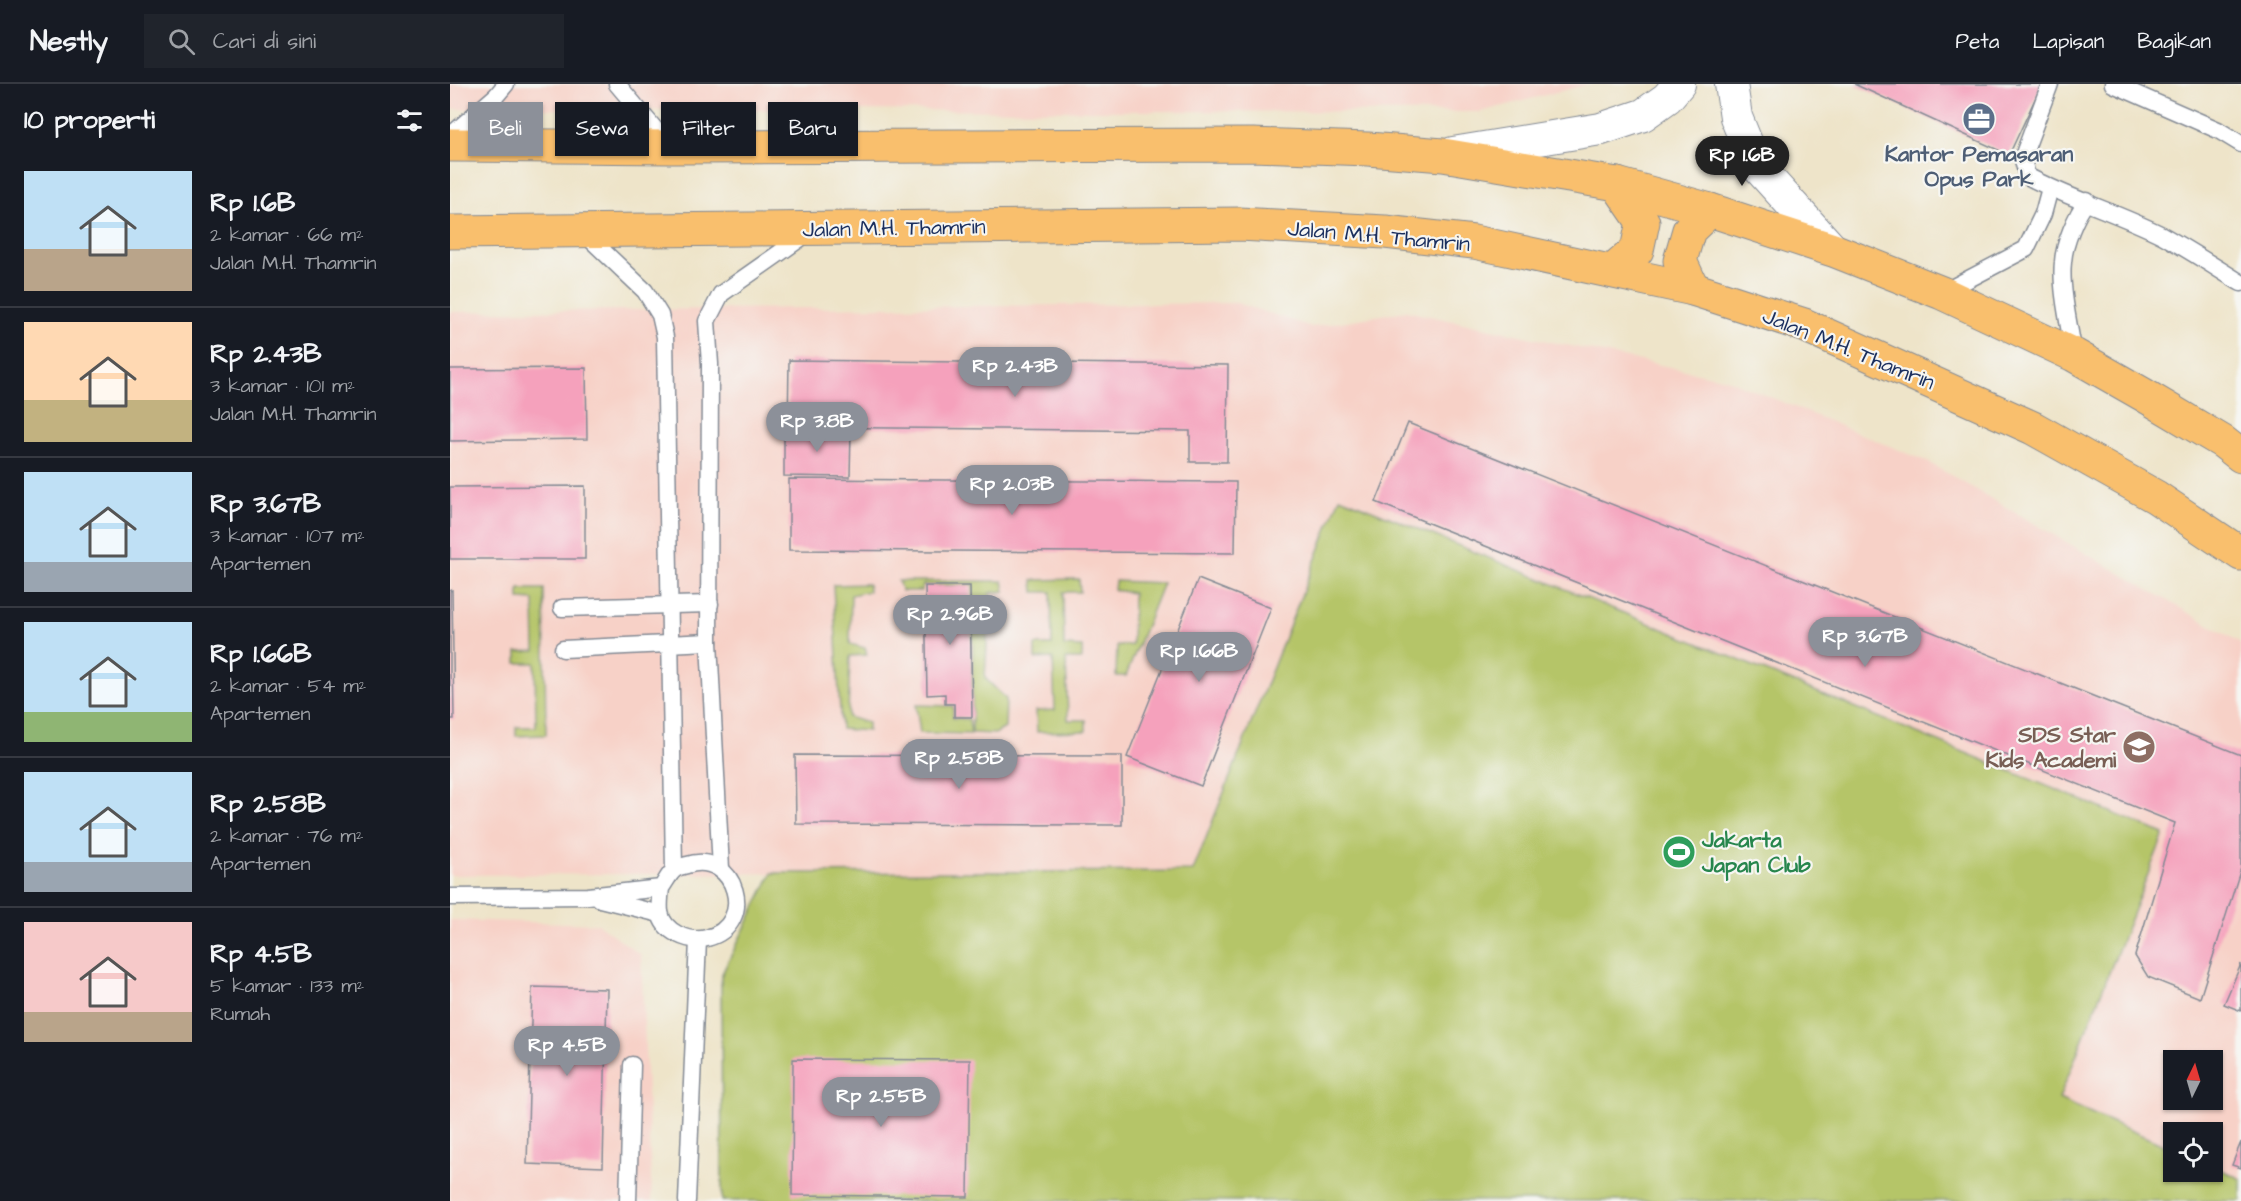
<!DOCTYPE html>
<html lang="id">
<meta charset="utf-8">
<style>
:root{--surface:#171b24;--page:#20242c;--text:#f1f3f6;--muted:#9ea1a6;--line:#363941;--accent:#8c9099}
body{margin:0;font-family:"Architects Daughter",sans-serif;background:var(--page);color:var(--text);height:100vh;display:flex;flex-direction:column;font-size:22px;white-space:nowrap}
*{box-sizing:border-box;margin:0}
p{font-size:20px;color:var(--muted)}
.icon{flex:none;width:33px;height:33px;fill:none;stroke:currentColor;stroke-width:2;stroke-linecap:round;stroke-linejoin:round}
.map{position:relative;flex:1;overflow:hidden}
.side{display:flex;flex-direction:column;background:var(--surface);width:450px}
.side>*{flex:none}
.banner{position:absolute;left:18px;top:18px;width:570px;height:54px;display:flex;gap:12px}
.needle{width:39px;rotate:5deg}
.tools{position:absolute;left:1713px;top:966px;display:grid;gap:12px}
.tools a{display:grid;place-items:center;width:60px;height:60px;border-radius:0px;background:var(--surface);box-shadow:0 2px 4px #0004;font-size:30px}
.price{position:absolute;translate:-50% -51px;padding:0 14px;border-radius:21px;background:var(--accent);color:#fff;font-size:20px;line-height:39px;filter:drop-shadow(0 2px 3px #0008)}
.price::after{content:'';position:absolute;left:50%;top:36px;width:18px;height:14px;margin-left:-9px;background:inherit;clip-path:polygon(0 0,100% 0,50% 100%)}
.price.selected{background:#222;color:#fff}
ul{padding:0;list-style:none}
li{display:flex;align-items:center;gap:18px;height:150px;padding:0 24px}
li+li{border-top:2px solid var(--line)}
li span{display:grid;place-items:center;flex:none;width:168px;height:120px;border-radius:0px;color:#555}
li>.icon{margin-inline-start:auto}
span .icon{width:72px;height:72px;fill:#fffc;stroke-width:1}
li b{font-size:26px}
h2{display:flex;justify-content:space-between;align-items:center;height:72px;padding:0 24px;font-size:26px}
.chip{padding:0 21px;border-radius:0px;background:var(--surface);box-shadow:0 2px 4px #0004;font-size:21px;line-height:54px}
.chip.selected{background:var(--accent);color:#fff}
header{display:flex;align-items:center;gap:36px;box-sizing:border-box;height:84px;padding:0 30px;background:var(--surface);border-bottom:2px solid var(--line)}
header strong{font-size:28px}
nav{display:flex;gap:33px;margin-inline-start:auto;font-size:21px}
.search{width:420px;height:54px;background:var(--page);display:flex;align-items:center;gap:15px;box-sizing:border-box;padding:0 21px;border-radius:0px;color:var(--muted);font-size:22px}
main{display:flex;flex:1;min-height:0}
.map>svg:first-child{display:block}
.built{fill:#f7d1c7;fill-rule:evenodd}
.green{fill:#b5c567;stroke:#687a62;stroke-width:1.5}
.building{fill:#f5a1bc}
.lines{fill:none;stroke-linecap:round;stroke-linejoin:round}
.lane-casing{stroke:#848a94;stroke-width:19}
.street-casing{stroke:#848a94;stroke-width:34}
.primary-casing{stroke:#848a94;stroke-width:35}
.lane{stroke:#fff;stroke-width:16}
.street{stroke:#fff;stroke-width:32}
.primary{stroke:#f9bf6d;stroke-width:33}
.labels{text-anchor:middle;stroke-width:4.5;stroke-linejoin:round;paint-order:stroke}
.service-label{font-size:22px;font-weight:bold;fill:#4e5e75;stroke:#f6f6f2}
.street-label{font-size:22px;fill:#1b2f5e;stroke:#f6f6f2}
.education-label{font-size:22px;font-weight:bold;fill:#785e54;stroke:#f6f6f2;text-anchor:end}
.leisure-label{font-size:22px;font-weight:bold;fill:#27864d;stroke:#f6f6f2;text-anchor:start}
</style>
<header>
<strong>Nestly</strong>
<div class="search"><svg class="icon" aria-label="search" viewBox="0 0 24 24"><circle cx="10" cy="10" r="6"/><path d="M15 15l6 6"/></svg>Cari di sini</div>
<nav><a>Peta</a><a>Lapisan</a><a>Bagikan</a></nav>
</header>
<main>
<section class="side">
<h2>10 properti<svg class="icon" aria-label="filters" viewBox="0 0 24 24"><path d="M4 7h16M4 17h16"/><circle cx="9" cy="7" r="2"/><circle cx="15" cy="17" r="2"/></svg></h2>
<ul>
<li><span style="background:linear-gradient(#bfe0f5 65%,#b9a48a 0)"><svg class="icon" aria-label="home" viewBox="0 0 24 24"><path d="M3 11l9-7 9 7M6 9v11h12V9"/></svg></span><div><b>Rp 1.6B</b><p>2 kamar · 66 m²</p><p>Jalan M.H. Thamrin</p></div></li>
<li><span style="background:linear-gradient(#ffd9b3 65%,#c2b280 0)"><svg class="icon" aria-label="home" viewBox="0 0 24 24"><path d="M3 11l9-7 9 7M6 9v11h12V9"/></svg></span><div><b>Rp 2.43B</b><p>3 kamar · 101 m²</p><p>Jalan M.H. Thamrin</p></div></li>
<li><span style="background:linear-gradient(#bfe0f5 75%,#9aa5b1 0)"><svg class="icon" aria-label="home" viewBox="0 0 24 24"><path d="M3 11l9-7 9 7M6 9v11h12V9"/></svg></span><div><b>Rp 3.67B</b><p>3 kamar · 107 m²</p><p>Apartemen</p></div></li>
<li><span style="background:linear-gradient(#bfe0f5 75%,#8fb573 0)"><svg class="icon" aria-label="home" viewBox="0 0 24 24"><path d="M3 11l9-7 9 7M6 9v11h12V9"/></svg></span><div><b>Rp 1.66B</b><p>2 kamar · 54 m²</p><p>Apartemen</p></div></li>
<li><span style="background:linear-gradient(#bfe0f5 75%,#9aa5b1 0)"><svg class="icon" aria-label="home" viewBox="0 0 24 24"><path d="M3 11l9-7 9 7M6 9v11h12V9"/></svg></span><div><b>Rp 2.58B</b><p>2 kamar · 76 m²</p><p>Apartemen</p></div></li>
<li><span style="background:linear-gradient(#f6c9c9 75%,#b9a48a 0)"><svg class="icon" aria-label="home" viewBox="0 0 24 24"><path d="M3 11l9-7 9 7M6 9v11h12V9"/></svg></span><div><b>Rp 4.5B</b><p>5 kamar · 133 m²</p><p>Rumah</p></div></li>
</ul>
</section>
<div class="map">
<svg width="1791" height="1117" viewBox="0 0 1791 1117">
<rect width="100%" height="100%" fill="#f6f6f2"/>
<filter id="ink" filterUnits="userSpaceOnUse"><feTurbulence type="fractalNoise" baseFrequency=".0167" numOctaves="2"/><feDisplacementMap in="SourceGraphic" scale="12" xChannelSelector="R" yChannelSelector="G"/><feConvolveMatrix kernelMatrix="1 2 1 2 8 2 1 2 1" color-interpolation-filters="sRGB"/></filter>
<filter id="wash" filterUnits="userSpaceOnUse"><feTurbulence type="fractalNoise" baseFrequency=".008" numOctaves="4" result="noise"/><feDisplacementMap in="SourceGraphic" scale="24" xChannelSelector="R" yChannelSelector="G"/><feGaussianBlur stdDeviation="1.35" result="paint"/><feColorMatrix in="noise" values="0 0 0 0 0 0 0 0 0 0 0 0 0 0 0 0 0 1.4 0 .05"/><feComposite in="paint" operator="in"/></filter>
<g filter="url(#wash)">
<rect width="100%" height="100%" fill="#eee4c9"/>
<!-- built -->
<g class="built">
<path d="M0,0H1139L1030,28L0,25Z"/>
<path d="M787,219L862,243L956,227L1276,295L1476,377L1791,559V1095L1763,1082L1762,1048H1724L1723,1065L1609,1015L1714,751L890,414L743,787L0,791V228ZM1724,976H1762V1016H1724Z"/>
<path d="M0,836L148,840L191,871L202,1117H0Z"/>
</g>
<!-- green -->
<g class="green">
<path d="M890,413L1714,750L1609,1015L1723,1065L1724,1088H1762L1763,1082L1791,1095V1117H272L271,892L322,789L743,787Z"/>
<path d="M629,495L630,508H613L614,562L632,563V575H616L618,636H636V647L587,648L586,627L605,626L603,574L585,575V561H602L601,508H584L583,496Z"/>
<path d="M448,497H553L555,507L540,509L535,594L556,615L555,644L545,650L522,649L523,501H473L472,507H452Z"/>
<path d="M665,497L713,499L676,592H666L667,562L682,561L683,509L664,506Z"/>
<path d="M418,500L419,507L401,511L400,560L415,564L417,571L400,572L398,633L418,639V647L391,645L383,501Z"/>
<path d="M69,505H94L96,651L66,652V643H86L85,579H67V568L85,567L84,516L69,515Z"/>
<path d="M466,621L503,622V634L519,635L521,650L470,649Z"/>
</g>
<g id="blocks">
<!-- building -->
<g class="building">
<path d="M1404,0H1592L1559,71Z"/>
<path d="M339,276L778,281L777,378H740V347L338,343Z"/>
<path d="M136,284L137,355L0,357V285Z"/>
<path d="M958,339L1791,671V784L1750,914L1698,893L1685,872L1725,739L926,418Z"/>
<path d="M334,345L401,346L400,393L334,392Z"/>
<path d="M339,395L786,398L785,469L339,466Z"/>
<path d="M135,402V475H0V403Z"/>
<path d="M748,495L821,524L751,702L677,673Z"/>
<path d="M475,502H520L522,633H504V620H495V610L477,611Z"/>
<path d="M2,506L4,635H0V507Z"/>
<path d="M345,671L672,672V741L346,740Z"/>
<path d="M1791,880V927L1774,920Z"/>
<path d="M82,903L157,905L153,1083L77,1080Z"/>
<path d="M343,975L520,976L518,1113L342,1111Z"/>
<path d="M1791,1058V1084L1782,1081Z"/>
</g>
</g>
</g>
<g filter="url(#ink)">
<use href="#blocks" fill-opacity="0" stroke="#848a94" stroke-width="1.5"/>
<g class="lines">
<defs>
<g id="lane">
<path d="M167,0L220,63"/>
<path d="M1600,0L1575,67L1573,76L1577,92C1620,115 1668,129 1712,151C1739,166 1765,183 1791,199"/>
<path d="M1663,0L1768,46L1791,60"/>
<path d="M0,52L46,12L56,0"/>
<path d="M134,149L195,207L210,231L215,253L224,785"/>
<path d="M1492,209L1576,165L1593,130L1600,104"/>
<path d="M1624,271C1620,245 1610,204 1613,178C1614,160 1626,131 1637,117"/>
<path d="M112,524L260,520"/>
<path d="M113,565L259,558"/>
<path d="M271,785L259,558L260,280L257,237L271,210L358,149"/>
<path d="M0,813L138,812L211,804C215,799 219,790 224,786C227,783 233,782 237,781C286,765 308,841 257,854C239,859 213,848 210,828C209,820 210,812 211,804"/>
<path d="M150,815L210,830"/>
<path d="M178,1117L182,981"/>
<path d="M237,1117L248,856"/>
</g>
<g id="street">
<path d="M1281,0L1286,33L1305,80L1383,166"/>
<path d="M1003,69L1151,45L1193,31L1217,14L1229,0"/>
</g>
<g id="primary">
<path d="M0,61L220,63L803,61L918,65L993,71L1167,100L1260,126L1383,166L1492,209L1624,271L1694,311L1773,358L1791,372"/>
<path d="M0,148L790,140L935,148L1024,158L1243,205L1354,241L1583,344L1706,413L1791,470"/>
<path d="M1163,187L1187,166L1193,138L1167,100"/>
<path d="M1243,205L1230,177L1239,146L1260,126"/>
</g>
</defs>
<!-- lane casing -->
<use href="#lane" class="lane-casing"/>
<!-- street casing -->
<use href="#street" class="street-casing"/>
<!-- primary casing -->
<use href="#primary" class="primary-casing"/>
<!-- lane -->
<use href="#lane" class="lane"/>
<!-- street -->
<use href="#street" class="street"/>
<!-- primary -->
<use href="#primary" class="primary"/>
</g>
</g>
<!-- icons -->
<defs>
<symbol id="office-disc" viewBox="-11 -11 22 22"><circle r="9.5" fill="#5c6f8a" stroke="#f6f6f2"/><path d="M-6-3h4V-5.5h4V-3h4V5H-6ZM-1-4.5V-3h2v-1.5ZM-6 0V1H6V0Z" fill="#fff"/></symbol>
<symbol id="school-disc" viewBox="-11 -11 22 22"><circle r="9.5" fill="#8d6e63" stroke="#f6f6f2"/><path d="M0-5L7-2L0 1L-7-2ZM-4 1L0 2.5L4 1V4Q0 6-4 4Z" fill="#fff"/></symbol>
<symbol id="stadium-disc" viewBox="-11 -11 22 22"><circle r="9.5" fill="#2e9e5b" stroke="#f6f6f2"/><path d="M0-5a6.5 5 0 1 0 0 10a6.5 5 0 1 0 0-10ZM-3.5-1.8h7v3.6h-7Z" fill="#fff"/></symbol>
</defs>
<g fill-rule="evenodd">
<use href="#office-disc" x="1510" y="16" width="38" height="38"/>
<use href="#school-disc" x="1670" y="644" width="38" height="38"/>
<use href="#stadium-disc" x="1210" y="749" width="38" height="38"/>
</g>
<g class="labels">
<!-- service labels -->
<g class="service-label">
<text x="1529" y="77">Kantor Pemasaran<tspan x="1529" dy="25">Opus Park</tspan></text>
</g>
<!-- street labels -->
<g class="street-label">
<text transform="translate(444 143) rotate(-1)" y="8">Jalan M.H. Thamrin</text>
<text transform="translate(929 151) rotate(5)" y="8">Jalan M.H. Thamrin</text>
<text transform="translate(1399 264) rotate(22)" y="8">Jalan M.H. Thamrin</text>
</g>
<!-- education labels -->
<g class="education-label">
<text x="1666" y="658">SDS Star<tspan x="1666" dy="25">Kids Academi</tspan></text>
</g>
<!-- leisure labels -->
<g class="leisure-label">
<text x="1252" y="763">Jakarta<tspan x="1252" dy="25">Japan Club</tspan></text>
</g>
</g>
</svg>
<div class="tools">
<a><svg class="needle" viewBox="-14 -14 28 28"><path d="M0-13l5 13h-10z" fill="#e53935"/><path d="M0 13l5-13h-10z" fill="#9ea1a6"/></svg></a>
<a><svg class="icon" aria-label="locate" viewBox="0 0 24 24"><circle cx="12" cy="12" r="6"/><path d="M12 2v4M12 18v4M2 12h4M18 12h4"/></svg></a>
</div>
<b class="price selected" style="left:1292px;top:103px">Rp 1.6B</b>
<b class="price" style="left:565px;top:314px">Rp 2.43B</b>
<b class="price" style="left:367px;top:369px">Rp 3.8B</b>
<b class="price" style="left:562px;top:432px">Rp 2.03B</b>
<b class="price" style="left:500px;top:562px">Rp 2.96B</b>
<b class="price" style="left:1415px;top:584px">Rp 3.67B</b>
<b class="price" style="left:749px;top:599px">Rp 1.66B</b>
<b class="price" style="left:509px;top:706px">Rp 2.58B</b>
<b class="price" style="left:117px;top:993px">Rp 4.5B</b>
<b class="price" style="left:431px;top:1044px">Rp 2.55B</b>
<div class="banner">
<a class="chip selected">Beli</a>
<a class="chip">Sewa</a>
<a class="chip">Filter</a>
<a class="chip">Baru</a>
</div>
</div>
</main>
